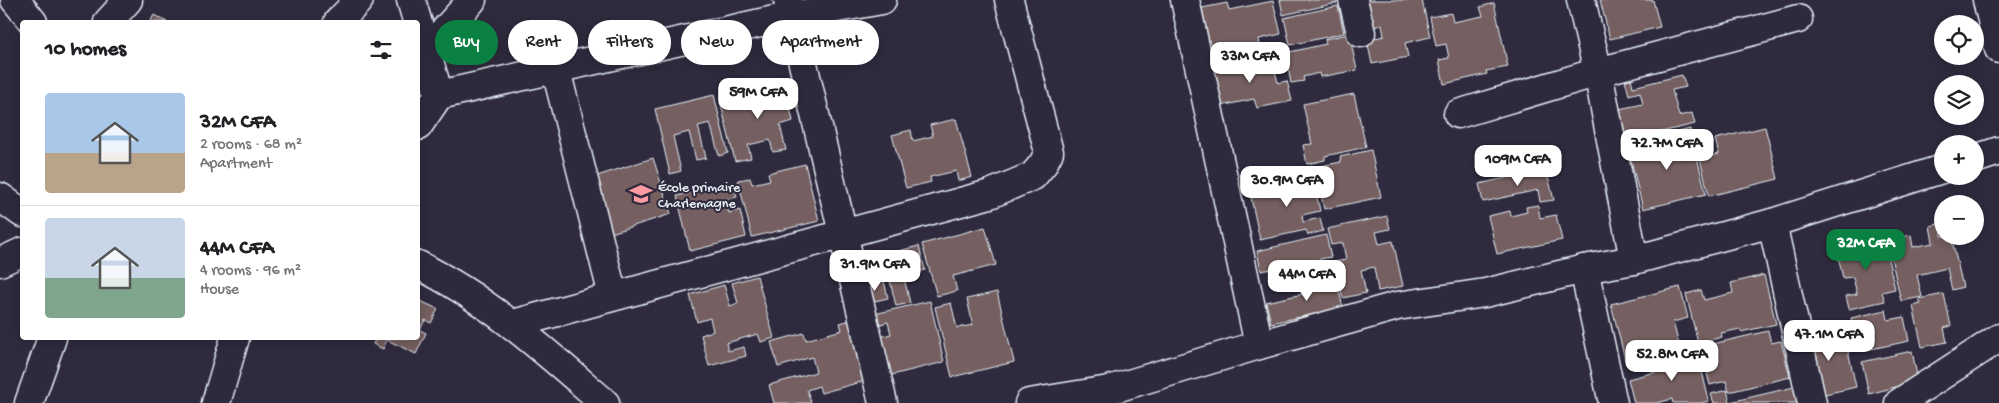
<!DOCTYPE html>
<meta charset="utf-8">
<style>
:root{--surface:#fff;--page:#f2f2f2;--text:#202124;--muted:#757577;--line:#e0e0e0;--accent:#0b8043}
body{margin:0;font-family:"Gochi Hand",sans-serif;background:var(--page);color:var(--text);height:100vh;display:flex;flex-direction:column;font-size:19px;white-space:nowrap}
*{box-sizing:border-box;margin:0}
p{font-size:16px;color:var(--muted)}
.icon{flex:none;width:28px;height:28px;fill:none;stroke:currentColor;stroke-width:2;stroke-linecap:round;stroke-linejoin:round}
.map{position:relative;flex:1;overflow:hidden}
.details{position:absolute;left:20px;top:20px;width:400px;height:320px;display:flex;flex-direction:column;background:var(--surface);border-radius:5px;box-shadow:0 2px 12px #0003}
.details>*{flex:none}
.banner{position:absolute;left:435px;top:20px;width:475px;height:45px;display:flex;gap:10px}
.controls{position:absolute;left:1934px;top:15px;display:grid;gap:10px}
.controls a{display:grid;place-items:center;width:50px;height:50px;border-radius:50%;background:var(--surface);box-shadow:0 2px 12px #0003;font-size:25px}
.price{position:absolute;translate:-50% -42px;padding:0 11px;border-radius:10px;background:#fff;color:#222;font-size:16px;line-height:32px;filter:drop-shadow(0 1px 2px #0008)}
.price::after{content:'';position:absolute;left:50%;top:30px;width:15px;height:11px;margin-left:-8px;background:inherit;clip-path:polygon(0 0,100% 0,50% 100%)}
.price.on{background:var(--accent);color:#fff}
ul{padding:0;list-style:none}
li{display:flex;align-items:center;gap:15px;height:125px;padding:0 25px}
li+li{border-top:1px solid var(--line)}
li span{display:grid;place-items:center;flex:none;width:140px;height:100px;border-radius:5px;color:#555}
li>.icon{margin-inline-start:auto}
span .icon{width:60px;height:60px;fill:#fffc;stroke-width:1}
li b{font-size:21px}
h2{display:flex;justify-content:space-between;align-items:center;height:60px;padding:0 25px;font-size:21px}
.tag{padding:0 18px;border-radius:22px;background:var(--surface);box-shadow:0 2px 12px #0003;font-size:18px;line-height:45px}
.tag.on{background:var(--accent);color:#fff}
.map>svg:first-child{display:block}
.building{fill:#745f61;stroke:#e8f1f8}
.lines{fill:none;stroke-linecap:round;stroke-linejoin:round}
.minor-casing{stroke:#e8f1f8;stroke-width:31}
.minor{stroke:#2f2a3d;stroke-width:28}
.labels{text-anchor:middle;stroke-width:4;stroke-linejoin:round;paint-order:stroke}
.poi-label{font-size:14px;fill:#e8f1f8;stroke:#2f2a3d;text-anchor:start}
</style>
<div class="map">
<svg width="1999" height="403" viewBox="0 0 1999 403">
<rect width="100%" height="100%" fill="#2f2a3d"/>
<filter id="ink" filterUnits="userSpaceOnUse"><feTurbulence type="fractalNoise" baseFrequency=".02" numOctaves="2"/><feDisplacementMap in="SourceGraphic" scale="10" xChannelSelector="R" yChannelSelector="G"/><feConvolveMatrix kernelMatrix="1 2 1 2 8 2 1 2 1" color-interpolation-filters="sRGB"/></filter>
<g filter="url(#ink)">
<!-- building -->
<g class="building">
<path d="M1280,0H1337V3L1283,15Z"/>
<path d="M1359,0H1422L1430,37L1405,43L1408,57L1372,64L1367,40L1384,36L1382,25L1365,29Z"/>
<path d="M1600,0H1653L1660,27L1610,39Z"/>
<path d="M1273,1L1281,34L1259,39L1261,51L1213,62L1202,8L1227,3L1229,10Z"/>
<path d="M1494,3L1508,67L1486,71L1487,74L1444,84L1439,60L1449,58L1446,44L1436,46L1430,17L1451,13L1453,22L1483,16L1480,7Z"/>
<path d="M1338,6L1344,33L1290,45L1284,18Z"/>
<path d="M154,15L167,22H150Z"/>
<path d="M1349,34L1357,70L1320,77L1319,73L1303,77L1304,81L1291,83L1285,53L1326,44L1325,39Z"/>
<path d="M1243,59L1245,65L1272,59L1278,83L1287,81L1292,101L1257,108L1254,99L1221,106L1212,66Z"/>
<path d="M1682,75L1686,87L1672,90L1679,116L1692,113L1695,124L1627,140L1619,109L1643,104L1640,92L1629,95L1625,80L1631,78L1633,87Z"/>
<path d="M784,81L793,121L780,125L786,150L773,152L770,140L748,145L751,158L735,161L720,101L741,96L743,106L761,102L757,87Z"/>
<path d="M1354,94L1366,147L1325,156V160L1307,164L1303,145L1312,144L1303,104Z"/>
<path d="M714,95L728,153L719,156L710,123L698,126L706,158L696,160L689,132L673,136L681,171L670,174L655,109Z"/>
<path d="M956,119L972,177L958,181L956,171L930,177L931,182L906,188L892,135L911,130L913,141L933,136L930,125Z"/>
<path d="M1765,127L1778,179L1709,196L1700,159L1719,154L1715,139Z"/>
<path d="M1690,129L1706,194L1643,209L1627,144L1654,138L1658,152L1678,148L1674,133Z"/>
<path d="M1371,150L1381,197L1324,209L1321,195L1327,193L1324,182L1319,183L1316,167L1341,162L1340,157Z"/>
<path d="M653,158L671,214L608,234L591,178Z"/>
<path d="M805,164L819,221L752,237L738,180L750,178L752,184L770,180L768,173Z"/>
<path d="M1546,169L1554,200L1540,202L1538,190L1483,202L1479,184Z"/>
<path d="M1312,174L1320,211L1302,215L1303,222L1320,218L1323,231L1308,235L1306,230L1260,240L1251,198L1273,194L1271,182Z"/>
<path d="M733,182L737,197L725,200L729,213L740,210L746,237L690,251L677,196Z"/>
<path d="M1538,205L1540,218L1556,215L1562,240L1497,254L1488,216L1510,211L1511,216L1527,212L1526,207Z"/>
<path d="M1387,216L1390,229L1376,232L1379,244L1393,241L1403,286L1378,291L1374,267L1361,270L1366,293L1343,298L1334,262L1346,260L1343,243L1331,245L1327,229Z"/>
<path d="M1942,223V236H1951L1963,287L1952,290L1947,268L1917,275L1922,297L1901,301L1887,240L1911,235L1913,247L1933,243L1930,226Z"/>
<path d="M985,227L996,265L953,276L957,291L937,296L922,244Z"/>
<path d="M1326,235L1331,257L1320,259L1321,267L1306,270L1308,278L1276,285L1272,269L1261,271L1257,251Z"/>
<path d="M1883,237L1895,289L1882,292L1885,301L1849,309L1846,296L1857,294L1853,277L1843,278L1836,247Z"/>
<path d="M919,246L925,270L887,280L886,271L860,277L857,261Z"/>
<path d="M1764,275L1776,324L1741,332L1740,329L1721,333L1722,337L1698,343L1686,294L1701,290L1704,300L1733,293L1731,283Z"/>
<path d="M757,276L774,338L761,342L758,334L726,343L728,351L744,347L746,356L709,366L701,335L713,331L710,318L697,322L690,295L724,285L730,306L738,303L732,283Z"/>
<path d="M1336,277L1343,308L1271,323L1266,302L1312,292L1310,283Z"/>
<path d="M904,278L910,303L896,306L890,281Z"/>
<path d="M884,281L888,298L866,303L862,287Z"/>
<path d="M1680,287L1688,318L1673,322L1680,349L1626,363L1611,304Z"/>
<path d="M997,292L1014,362L952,377L935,307L951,303L957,328L973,325L967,299Z"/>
<path d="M1944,294L1951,326L1944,328L1947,342L1922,347L1913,306L1921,304L1919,299Z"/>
<path d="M418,300L438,309L431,323L425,320L420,330L426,333L416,354L387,340L383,349L373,344L376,338H418Z"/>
<path d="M930,301L944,362L884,377L876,338L891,334L888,322L873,326L870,315Z"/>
<path d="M1886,310L1888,320L1904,317L1909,341L1871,349L1867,334L1855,336L1851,318Z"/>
<path d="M851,320L868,380L821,393L819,386L807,390L811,403H774L769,385L816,372L812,357L778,367L771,342L804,333L806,340L842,330L840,323Z"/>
<path d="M1843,328L1856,387L1816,396L1802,337Z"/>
<path d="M1768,331L1771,343L1781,341L1790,377L1729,392L1726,381L1710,385L1700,347Z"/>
<path d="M1697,350L1709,401L1701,403H1673L1672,399L1656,403H1634L1628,379L1663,370L1660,359Z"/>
<path d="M1912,351L1918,381L1869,394L1862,362Z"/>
<path d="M1794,387L1798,403H1714L1711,394L1727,390L1730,402Z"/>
</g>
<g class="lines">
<defs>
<g id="minor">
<path d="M15,0L33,22"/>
<path d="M411,0L439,95"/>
<path d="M788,0L883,403"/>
<path d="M1185,0L1259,345"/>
<path d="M1353,0L1361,33"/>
<path d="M1581,0L1598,72L1634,260"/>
<path d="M1987,0L1999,49"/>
<path d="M108,22L128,0"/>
<path d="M338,22L359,0"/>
<path d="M426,51L472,0"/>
<path d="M556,70L613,296"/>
<path d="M1458,114L1598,72L1798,19"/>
<path d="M418,126L439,95L792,16L882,0"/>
<path d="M1975,159L1999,151"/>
<path d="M0,197L22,213"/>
<path d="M1772,223L1812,403"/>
<path d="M0,262L22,252"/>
<path d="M418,265C488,299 546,352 605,403"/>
<path d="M1584,269L1613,403"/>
<path d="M513,324L990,194L1033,176L1043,164L1049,152L1009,0"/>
<path d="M29,403L52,338"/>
<path d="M216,403L235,338"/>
<path d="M1029,403L1109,390L1259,345L1397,306L1485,293L1584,269L1634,260L1772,223L1942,169"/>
<path d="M1899,403L1999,338"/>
</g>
</defs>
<!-- minor casing -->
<use href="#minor" class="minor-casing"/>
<!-- minor -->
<use href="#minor" class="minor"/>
</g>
</g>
<!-- icons -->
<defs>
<symbol id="school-bare" viewBox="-9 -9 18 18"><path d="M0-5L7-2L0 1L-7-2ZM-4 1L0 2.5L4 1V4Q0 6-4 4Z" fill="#ff9aa2" stroke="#2f2a3d" stroke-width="2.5" paint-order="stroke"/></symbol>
</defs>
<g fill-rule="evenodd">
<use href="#school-bare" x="625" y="178" width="32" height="32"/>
</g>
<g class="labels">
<!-- poi labels -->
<g class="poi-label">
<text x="658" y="191">École primaire<tspan x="658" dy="16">Charlemagne</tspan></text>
</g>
</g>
</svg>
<div class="controls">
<a><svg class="icon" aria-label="locate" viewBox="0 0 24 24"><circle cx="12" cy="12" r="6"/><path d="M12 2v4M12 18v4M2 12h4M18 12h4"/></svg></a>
<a><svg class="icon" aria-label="layers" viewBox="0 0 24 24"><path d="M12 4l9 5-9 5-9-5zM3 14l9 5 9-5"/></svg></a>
<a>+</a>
<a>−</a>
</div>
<b class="price" style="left:1250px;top:84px">33M CFA</b>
<b class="price" style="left:758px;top:120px">59M CFA</b>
<b class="price" style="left:1667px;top:171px">72.7M CFA</b>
<b class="price" style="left:1518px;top:187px">109M CFA</b>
<b class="price" style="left:1287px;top:208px">30.9M CFA</b>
<b class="price on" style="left:1866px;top:271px">32M CFA</b>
<b class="price" style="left:875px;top:292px">31.9M CFA</b>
<b class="price" style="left:1307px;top:302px">44M CFA</b>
<b class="price" style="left:1829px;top:362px">47.1M CFA</b>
<b class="price" style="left:1672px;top:382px">52.8M CFA</b>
<div class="banner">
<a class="tag on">Buy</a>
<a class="tag">Rent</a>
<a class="tag">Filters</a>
<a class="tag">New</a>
<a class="tag">Apartment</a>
</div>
<section class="details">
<h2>10 homes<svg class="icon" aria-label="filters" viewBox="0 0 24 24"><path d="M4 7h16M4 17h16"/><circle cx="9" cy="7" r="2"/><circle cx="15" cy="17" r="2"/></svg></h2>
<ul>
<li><span style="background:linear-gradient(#a9c7e8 60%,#b9a48a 0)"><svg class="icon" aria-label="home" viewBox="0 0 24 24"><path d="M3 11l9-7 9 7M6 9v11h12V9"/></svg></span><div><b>32M CFA</b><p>2 rooms · 68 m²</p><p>Apartment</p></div></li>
<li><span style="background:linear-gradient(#c9d6e8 60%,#7fa58c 0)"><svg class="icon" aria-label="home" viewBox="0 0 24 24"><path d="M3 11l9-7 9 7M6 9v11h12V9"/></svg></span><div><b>44M CFA</b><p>4 rooms · 96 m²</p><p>House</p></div></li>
</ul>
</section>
</div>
